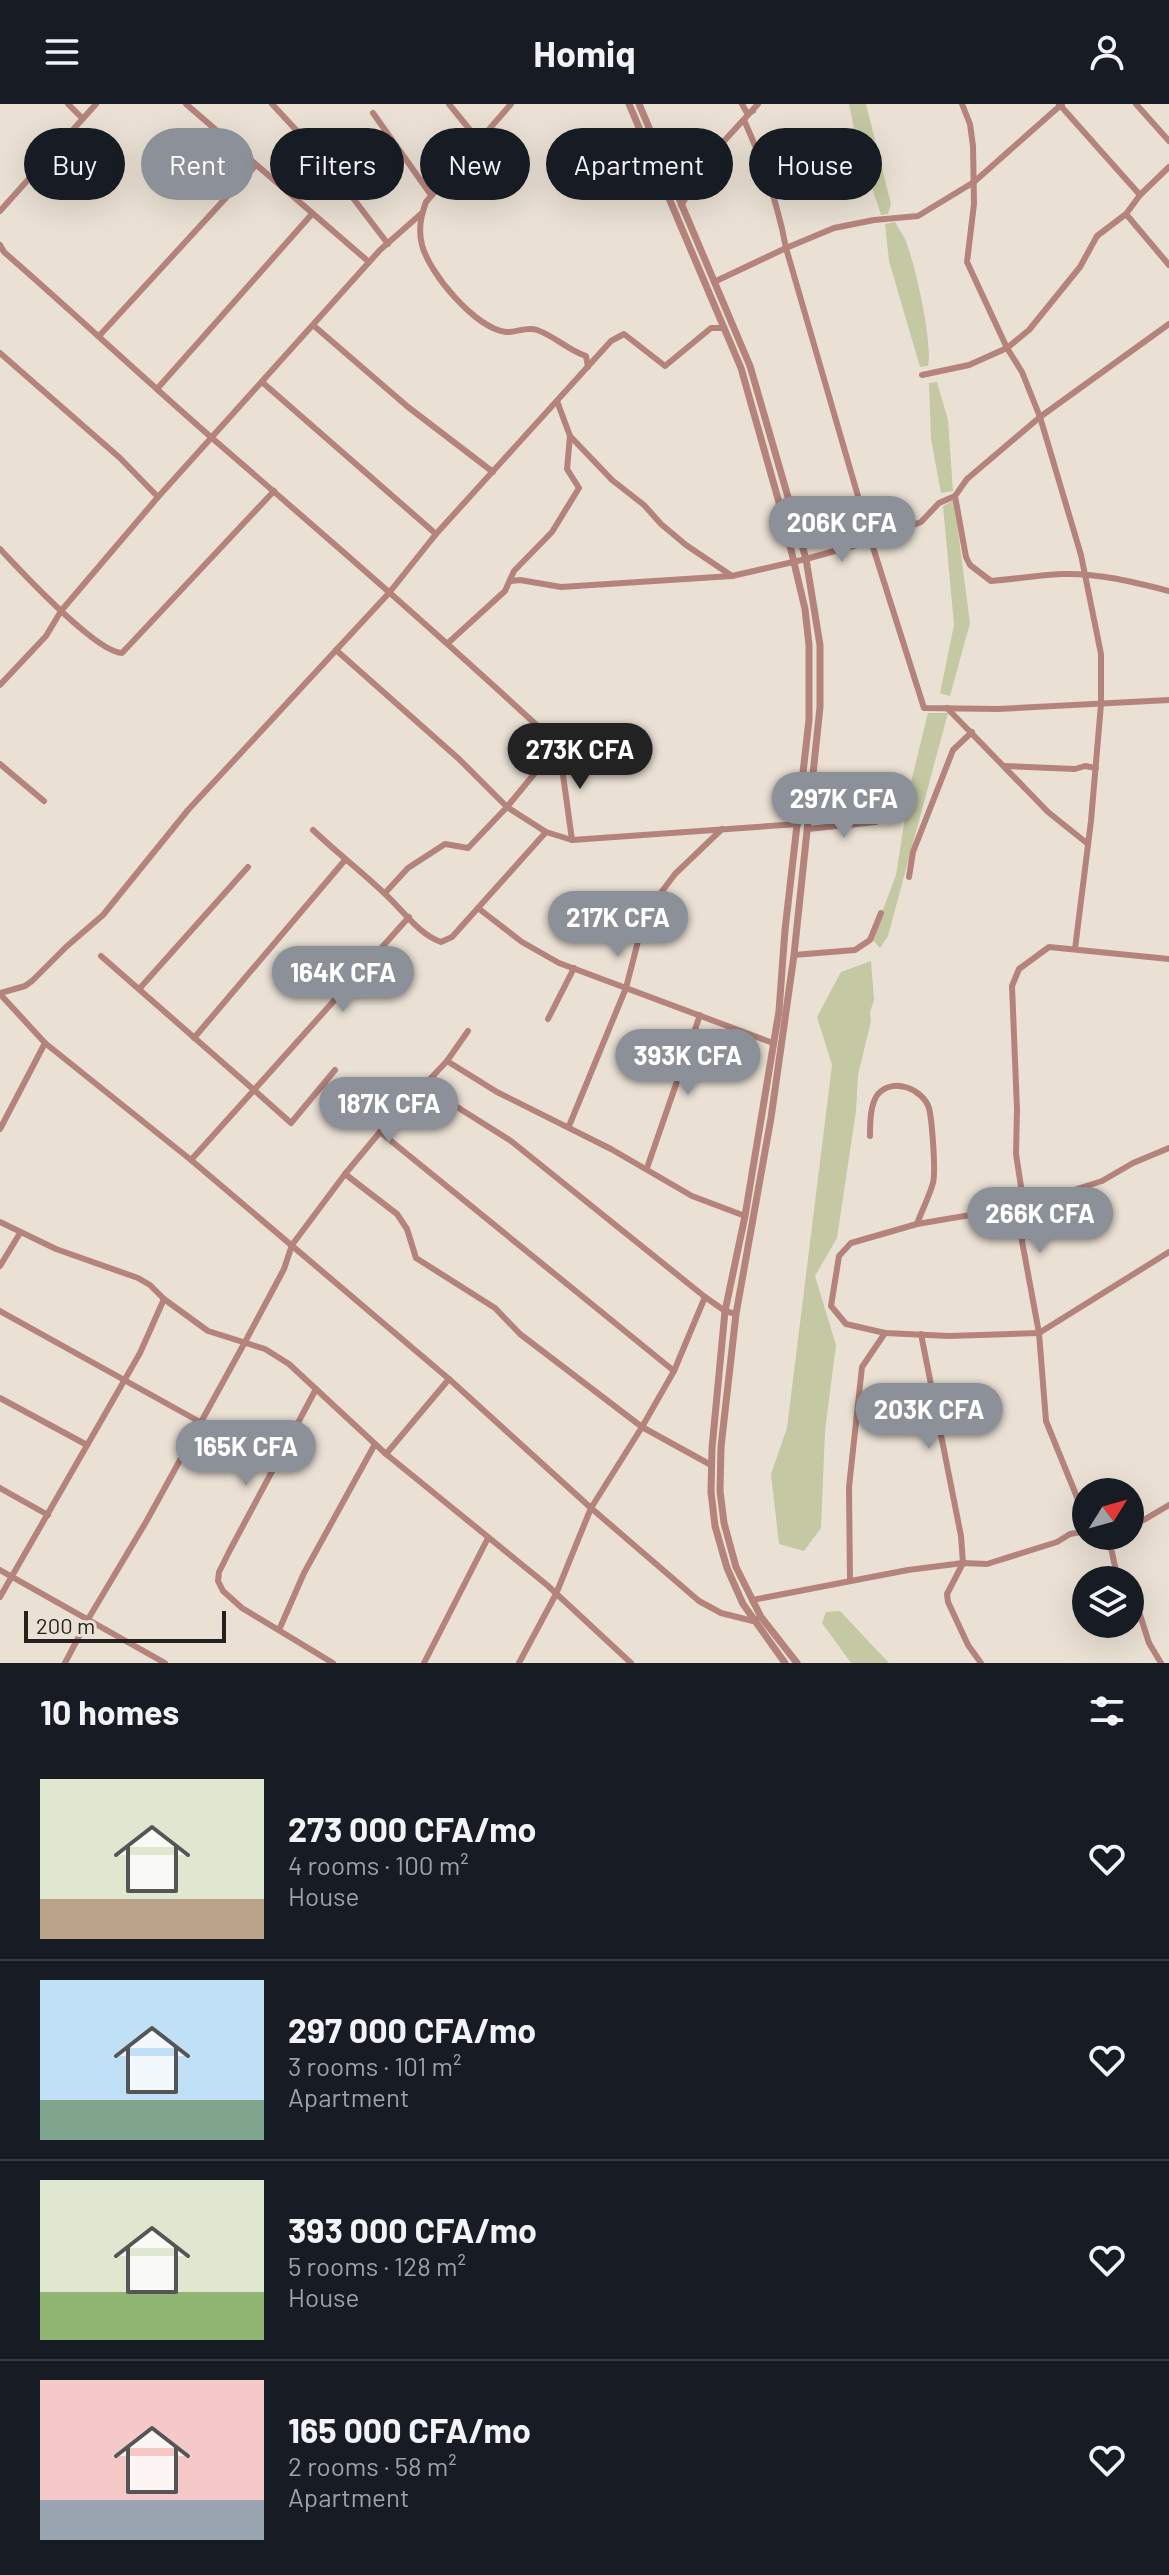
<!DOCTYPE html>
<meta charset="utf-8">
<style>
:root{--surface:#171b24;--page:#242831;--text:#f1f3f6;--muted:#9ea1a6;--line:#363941;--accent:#8c9099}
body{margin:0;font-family:Barlow,sans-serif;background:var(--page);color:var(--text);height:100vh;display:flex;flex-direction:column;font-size:30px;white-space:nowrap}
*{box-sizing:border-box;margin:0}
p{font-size:26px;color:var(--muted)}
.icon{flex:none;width:44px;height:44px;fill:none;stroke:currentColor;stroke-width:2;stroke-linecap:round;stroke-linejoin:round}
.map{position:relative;height:1559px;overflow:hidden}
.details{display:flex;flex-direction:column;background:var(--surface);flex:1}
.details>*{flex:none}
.top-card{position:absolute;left:24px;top:24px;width:1122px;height:72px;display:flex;gap:16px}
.needle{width:52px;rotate:53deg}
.buttons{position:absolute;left:1072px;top:1374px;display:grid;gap:16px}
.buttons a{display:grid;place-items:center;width:72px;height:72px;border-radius:50%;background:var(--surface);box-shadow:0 8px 32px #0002;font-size:40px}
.scale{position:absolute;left:24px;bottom:20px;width:202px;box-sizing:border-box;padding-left:8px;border:4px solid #25221e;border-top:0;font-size:22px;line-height:28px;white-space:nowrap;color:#25221e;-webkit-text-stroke:6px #eae0d4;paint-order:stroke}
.price{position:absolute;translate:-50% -68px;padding:0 18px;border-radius:28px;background:var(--accent);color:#fff;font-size:26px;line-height:52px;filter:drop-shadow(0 2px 4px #0008)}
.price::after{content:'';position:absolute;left:50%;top:48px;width:24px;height:18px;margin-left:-12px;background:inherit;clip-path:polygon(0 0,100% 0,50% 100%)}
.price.current{background:#222;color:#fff}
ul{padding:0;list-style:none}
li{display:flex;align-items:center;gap:24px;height:200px;padding:0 40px}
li+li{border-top:2px solid var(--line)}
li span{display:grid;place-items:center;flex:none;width:224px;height:160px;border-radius:0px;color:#555}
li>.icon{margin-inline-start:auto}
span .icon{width:96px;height:96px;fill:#fffc;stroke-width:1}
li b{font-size:34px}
h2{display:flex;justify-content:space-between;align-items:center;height:96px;padding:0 40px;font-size:34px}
.pill{padding:0 28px;border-radius:36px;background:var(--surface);box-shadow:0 8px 32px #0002;font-size:28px;line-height:72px}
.pill.current{background:var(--accent);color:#fff}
header{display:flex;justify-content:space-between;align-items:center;height:104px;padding:0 40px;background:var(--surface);font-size:36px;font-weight:700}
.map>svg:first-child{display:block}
.green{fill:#c4c9a3}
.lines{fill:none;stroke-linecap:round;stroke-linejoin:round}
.minor{stroke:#b4847c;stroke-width:6}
.tertiary{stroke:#b4847c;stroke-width:7}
</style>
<header><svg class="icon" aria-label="menu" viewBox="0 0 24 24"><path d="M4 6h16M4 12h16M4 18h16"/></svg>Homiq<svg class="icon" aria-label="person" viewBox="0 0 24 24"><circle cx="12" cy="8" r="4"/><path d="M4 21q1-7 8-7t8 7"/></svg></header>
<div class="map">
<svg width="1169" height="1559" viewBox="0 0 1169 1559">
<rect width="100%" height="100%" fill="#eae0d4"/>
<!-- green -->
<g class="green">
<path d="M849,0H866L891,100L888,110L881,111L856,35Z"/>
<path d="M895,118C898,124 902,129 905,135C915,159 933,238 928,262L920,263L889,157L885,120Z"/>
<path d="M937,278L948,316L953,387L941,389L931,335L929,279Z"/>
<path d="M954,396L970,519L950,592L940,589L954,521L943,402Z"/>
<path d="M928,609H948L888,832L880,844L872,835L896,771L910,682Z"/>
<path d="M871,857L874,896L870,908L871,917L858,971L856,1007L837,1134L815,1172L836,1241L825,1327L821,1424L804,1447L779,1440L771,1370L787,1324L832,961L817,913L841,868Z"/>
<path d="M840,1507L889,1559H851L822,1519L826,1508Z"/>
</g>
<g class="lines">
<!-- minor -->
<g class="minor">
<path d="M68,0L82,14"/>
<path d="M186,0L369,158"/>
<path d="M272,0L324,56L388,140"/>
<path d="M449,0L479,37"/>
<path d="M511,0L426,98C421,112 418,125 422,141C429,169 475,224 506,228C516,229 527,222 537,226C555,232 567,246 586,252L588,263"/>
<path d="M742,0L747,9L753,7"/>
<path d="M962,0L970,20L973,42L974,100L967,158L1007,244L1022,268L1040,313L1081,451L1101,550V600L1091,717L1075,845"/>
<path d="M1059,0L1140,91"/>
<path d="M1062,0L974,78L918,112L874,116L834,124L786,144L871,437L924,604L998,605L1169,596"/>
<path d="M1136,0L1169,37"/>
<path d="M373,9L431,91"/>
<path d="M681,101L725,36L758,0"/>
<path d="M0,107L96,0"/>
<path d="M1126,110L1169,161"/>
<path d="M0,141L4,148C74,209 142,273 212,334C323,430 435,527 543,627L550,637L553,647L507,703L546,728L572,736L798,720"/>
<path d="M714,178L786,144C778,99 763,58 744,16"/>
<path d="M313,221L408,303L493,368"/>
<path d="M100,231L256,61"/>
<path d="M0,249L120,354L158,393"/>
<path d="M922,271L969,261L1007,244L1029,226L1080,163L1097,132L1126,110L1140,91L1169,63"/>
<path d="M262,278L436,430"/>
<path d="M157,285L312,110"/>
<path d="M557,297L570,332L612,376L644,401L661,420L686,441L732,472"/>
<path d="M955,392L966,453L970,461L991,477C1015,475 1038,471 1062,470C1099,469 1134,478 1169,487"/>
<path d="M0,445C20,466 95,548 122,549L274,387"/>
<path d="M511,477L520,476L561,483L732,472L806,455L871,437L921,418L939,399L955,392L967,375L1040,313L1169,220"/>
<path d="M448,539L505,487L514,467L552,428L579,384L567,365L570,332"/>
<path d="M336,546L459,655L507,703L468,744L445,740L408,764L385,789"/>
<path d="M0,581L46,532L61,507L158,393L380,146L422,109"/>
<path d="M947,604L1048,708L1088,740"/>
<path d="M553,647L563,671L572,736"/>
<path d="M0,660L44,697"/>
<path d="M1005,662L1075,665L1085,662L1096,664"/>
<path d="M808,725L876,718"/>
<path d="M313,726C336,748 361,767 384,789C402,805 418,830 441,838L452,833L546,728"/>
<path d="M909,773L913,748L953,646L972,628"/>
<path d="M478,804L522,838L559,859L773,939"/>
<path d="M794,851L855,846L870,836L881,809"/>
<path d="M101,852L254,986L191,1056"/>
<path d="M140,884L248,763"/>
<path d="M0,889L25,882L32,877L66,843L103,811L188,706L389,489L436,430L611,237L624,230L665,262L711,224H724"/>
<path d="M0,890L45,939L191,1056L449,1275L591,1404L699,1497L721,1509L753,1517L756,1515"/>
<path d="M548,915L574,864"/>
<path d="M194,934L345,756"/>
<path d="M447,957L497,988L611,1045L692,1092L745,1112"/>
<path d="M335,966L291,1019L254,986L409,813"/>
<path d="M419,986L438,991L511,1037L705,1193L725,1207L736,1210"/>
<path d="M569,1022L626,884L645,810L675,770L722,725"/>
<path d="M0,1025L45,939"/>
<path d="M380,1028L674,1267"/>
<path d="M870,1032C870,1019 870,1000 878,990C893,973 923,985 929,1004C932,1016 936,1068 933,1079C929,1093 922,1106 917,1120"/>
<path d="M1169,1044L1133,1059L1102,1077L1024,1102L917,1120L851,1139L839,1152L831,1202L846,1220L885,1229L949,1232L1039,1229L1169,1148"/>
<path d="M647,1064L700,911"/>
<path d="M345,1070L397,1110L407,1125L416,1154L495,1204L520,1230L642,1323L711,1361"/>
<path d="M0,1118L56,1145L138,1174L150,1181L164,1195L208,1227L265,1245L289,1260L386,1350L547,1481L631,1559"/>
<path d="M0,1162L20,1129"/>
<path d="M0,1207L200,1318"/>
<path d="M921,1230L961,1432L963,1459L947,1490L948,1498L968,1541L981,1559"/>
<path d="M316,1285L230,1446L219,1468L218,1477L223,1487L242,1504L333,1559"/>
<path d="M0,1294L87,1341"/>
<path d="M386,1350L449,1275"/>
<path d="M0,1384L48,1411"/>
<path d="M1130,1424L1169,1401"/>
<path d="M1089,1432L1096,1437L1112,1432"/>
<path d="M1107,1435C1116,1451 1110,1459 1122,1476"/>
<path d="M0,1466L165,1559"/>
<path d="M850,1477L849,1383L862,1263L885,1229"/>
<path d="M1130,1486L1134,1492L1149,1539L1161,1559"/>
<path d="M0,1493L140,1249L164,1195"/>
<path d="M752,1496L908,1466L963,1459L987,1460L1057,1438L1070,1430L1086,1427L1083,1408L1046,1317L1039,1229L1022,1137L1024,1102L1016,1050L1017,1005L1012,882L1019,865L1049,843L1169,855"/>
<path d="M279,1526L304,1469L375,1340"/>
<path d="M65,1559L87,1517L146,1418L245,1238L284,1165L292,1141L345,1070L380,1028L447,957L468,927"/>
<path d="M424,1559L488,1434"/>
<path d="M519,1559L556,1490L591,1404L642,1323L674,1267L705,1193"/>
</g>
<!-- tertiary -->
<g class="tertiary">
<path d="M629,0L741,264L784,416L805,505L809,541V616L785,826L779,907L745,1112L725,1207L712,1344L711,1388L715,1422L727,1464L743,1500L785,1559"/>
<path d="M639,0L750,262L806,455L820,541V603L794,851L771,1014L736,1210L721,1343L720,1387L724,1419L736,1463L761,1513L797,1559"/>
</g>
</g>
</svg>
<div class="buttons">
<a><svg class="needle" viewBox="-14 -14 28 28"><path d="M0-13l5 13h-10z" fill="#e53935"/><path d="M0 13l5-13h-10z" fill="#9ea1a6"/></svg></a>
<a><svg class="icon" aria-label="layers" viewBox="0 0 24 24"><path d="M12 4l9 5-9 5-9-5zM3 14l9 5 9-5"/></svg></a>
</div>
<div class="scale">200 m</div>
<b class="price" style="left:842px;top:460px">206K CFA</b>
<b class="price current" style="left:580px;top:687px">273K CFA</b>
<b class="price" style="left:844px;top:736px">297K CFA</b>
<b class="price" style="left:618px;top:855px">217K CFA</b>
<b class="price" style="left:343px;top:910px">164K CFA</b>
<b class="price" style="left:688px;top:993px">393K CFA</b>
<b class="price" style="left:389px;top:1041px">187K CFA</b>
<b class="price" style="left:1040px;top:1151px">266K CFA</b>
<b class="price" style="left:929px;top:1347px">203K CFA</b>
<b class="price" style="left:246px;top:1384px">165K CFA</b>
<div class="top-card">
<a class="pill">Buy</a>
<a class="pill current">Rent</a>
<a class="pill">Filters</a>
<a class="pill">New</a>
<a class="pill">Apartment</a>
<a class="pill">House</a>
</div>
</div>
<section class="details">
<h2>10 homes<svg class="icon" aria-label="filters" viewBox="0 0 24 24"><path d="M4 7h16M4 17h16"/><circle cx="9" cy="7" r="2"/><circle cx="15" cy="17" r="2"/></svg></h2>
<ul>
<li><span style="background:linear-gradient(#dfe7d0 75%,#b9a48a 0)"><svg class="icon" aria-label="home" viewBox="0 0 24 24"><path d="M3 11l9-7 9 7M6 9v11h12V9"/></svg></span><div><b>273 000 CFA/mo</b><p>4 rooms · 100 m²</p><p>House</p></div><svg class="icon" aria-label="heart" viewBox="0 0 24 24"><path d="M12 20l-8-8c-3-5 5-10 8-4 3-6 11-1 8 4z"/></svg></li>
<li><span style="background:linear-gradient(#bfe0f5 75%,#7fa58c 0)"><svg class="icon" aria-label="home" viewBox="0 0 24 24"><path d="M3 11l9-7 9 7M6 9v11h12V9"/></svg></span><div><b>297 000 CFA/mo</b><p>3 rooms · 101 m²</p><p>Apartment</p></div><svg class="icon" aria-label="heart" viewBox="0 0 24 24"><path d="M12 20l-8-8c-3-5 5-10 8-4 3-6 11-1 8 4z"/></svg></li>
<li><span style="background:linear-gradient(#dfe7d0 70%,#8fb573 0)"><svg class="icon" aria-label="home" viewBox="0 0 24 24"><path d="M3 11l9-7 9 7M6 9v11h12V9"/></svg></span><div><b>393 000 CFA/mo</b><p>5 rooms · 128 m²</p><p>House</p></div><svg class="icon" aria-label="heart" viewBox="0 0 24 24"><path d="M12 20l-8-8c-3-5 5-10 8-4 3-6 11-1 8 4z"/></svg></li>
<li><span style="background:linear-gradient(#f6c9c9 75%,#9aa5b1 0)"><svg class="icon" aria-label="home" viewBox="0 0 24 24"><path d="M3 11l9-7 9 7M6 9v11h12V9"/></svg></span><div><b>165 000 CFA/mo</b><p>2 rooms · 58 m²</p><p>Apartment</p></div><svg class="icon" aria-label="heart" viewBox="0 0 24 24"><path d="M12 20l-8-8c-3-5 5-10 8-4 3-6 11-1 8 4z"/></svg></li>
</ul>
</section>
